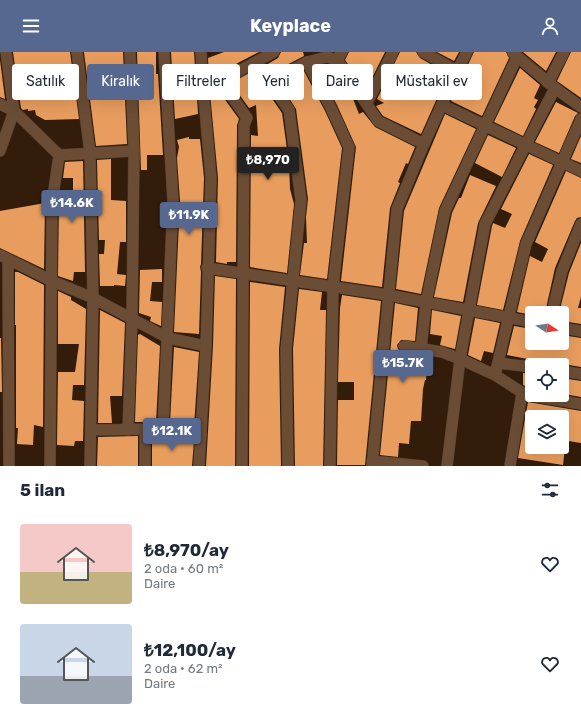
<!DOCTYPE html>
<html lang="tr">
<meta charset="utf-8">
<style>
:root{--surface:#fff;--page:#f2f2f3;--text:#1f2937;--muted:#747a83;--accent:#576890}
body{margin:0;font-family:Rubik,sans-serif;background:var(--page);color:var(--text);height:100vh;display:flex;flex-direction:column;font-size:15px;white-space:nowrap}
*{box-sizing:border-box;margin:0}
p{font-size:13px;color:var(--muted)}
.icon{flex:none;width:22px;height:22px;fill:none;stroke:currentColor;stroke-width:2;stroke-linecap:round;stroke-linejoin:round}
.map{position:relative;height:414px;overflow:hidden}
.side{display:flex;flex-direction:column;background:var(--surface);flex:1}
.side>*{flex:none}
.hud{position:absolute;left:12px;top:12px;width:557px;height:36px;display:flex;gap:8px}
.needle{width:26px;rotate:102deg}
.tools{position:absolute;left:525px;top:254px;display:grid;gap:8px}
.tools a{display:grid;place-items:center;width:44px;height:44px;border-radius:4px;background:var(--surface);box-shadow:0 4px 16px #0002;font-size:20px}
.price{position:absolute;translate:-50% -34px;padding:0 9px;border-radius:4px;background:var(--accent);color:#fff;font-size:13px;line-height:26px;filter:drop-shadow(0 1px 2px #0008)}
.price::after{content:'';position:absolute;left:50%;top:24px;width:12px;height:9px;margin-left:-6px;background:inherit;clip-path:polygon(0 0,100% 0,50% 100%)}
.price.active{background:#222;color:#fff}
ul{padding:0;list-style:none}
li{display:flex;align-items:center;gap:12px;height:100px;padding:0 20px}
li span{display:grid;place-items:center;flex:none;width:112px;height:80px;border-radius:4px;color:#555}
li>.icon{margin-inline-start:auto}
span .icon{width:48px;height:48px;fill:#fffc;stroke-width:1}
li b{font-size:17px}
h2{display:flex;justify-content:space-between;align-items:center;height:48px;padding:0 20px;font-size:17px}
.tag{padding:0 14px;border-radius:4px;background:var(--surface);box-shadow:0 4px 16px #0002;font-size:14px;line-height:36px}
.tag.active{background:var(--accent);color:#fff}
header{display:flex;justify-content:space-between;align-items:center;height:52px;padding:0 20px;background:var(--accent);color:#fff;font-size:18px;font-weight:700}
.map>svg:first-child{display:block}
.building{fill:#e89d5e}
.lines{fill:none;stroke-linecap:round;stroke-linejoin:round}
.minor-casing{stroke:#4f3a28;stroke-width:12}
.minor{stroke:#6b4d36;stroke-width:11}
</style>
<header><svg class="icon" aria-label="menu" viewBox="0 0 24 24"><path d="M4 6h16M4 12h16M4 18h16"/></svg>Keyplace<svg class="icon" aria-label="person" viewBox="0 0 24 24"><circle cx="12" cy="8" r="4"/><path d="M4 21q1-7 8-7t8 7"/></svg></header>
<div class="map">
<svg width="581" height="414" viewBox="0 0 581 414">
<rect width="100%" height="100%" fill="#331d0a"/>
<!-- building -->
<g class="building">
<path d="M13,0H70L79,67L45,68L36,63L35,58L28,59V57L23,58L21,56Z"/>
<path d="M84,0H123L127,92L96,94Z"/>
<path d="M137,0H156V22H158L163,103H147V118H141Z"/>
<path d="M171,0H194L198,62L175,67Z"/>
<path d="M224,0H259L209,26L208,6Z"/>
<path d="M281,0H303L304,4L271,21L266,13L278,6Z"/>
<path d="M349,0H385L366,38L345,8Z"/>
<path d="M400,0H416L420,6L448,22L421,82L383,64L376,54L384,51L377,47Z"/>
<path d="M437,0H459L454,9Z"/>
<path d="M474,0H506L509,6L482,64L451,49Z"/>
<path d="M523,0H556L546,19Z"/>
<path d="M571,0H581V46L557,29Z"/>
<path d="M0,8L5,47L0,45Z"/>
<path d="M327,12L333,14L350,39L359,62L363,60L375,75L415,95L408,112L406,111L398,130L400,131L390,156L382,235L341,229L356,95L337,53L317,15Z"/>
<path d="M520,16L540,33L534,46L538,48L534,55L536,57L523,84L494,70Z"/>
<path d="M253,19L282,61L289,112L290,137L294,152L287,221L250,215L251,83L258,84L256,53L249,56L231,31Z"/>
<path d="M304,19L325,59L342,96L327,227L300,223L304,191H307L306,165L308,147L296,57L287,43L283,30Z"/>
<path d="M218,38L239,67L237,73L236,210H227V212L216,210L218,126L210,41Z"/>
<path d="M556,50L578,61L575,64L559,101L535,90Z"/>
<path d="M445,62L476,77L439,156L421,242L396,237L404,159Z"/>
<path d="M488,83L516,96L502,125L475,111Z"/>
<path d="M581,84V111L571,107Z"/>
<path d="M189,85V87H200L204,126L201,212L200,215L201,220L199,282L174,280L180,149L177,106L179,95L177,88Z"/>
<path d="M529,102L553,113L520,189L503,258L477,253L492,174L493,171L505,176L512,162L501,157Z"/>
<path d="M111,107V148L126,149V190H120L117,222L126,223L125,234L114,233V234H100L99,202H104L105,188H99L97,108Z"/>
<path d="M83,109L85,220H74L73,229L58,224L59,152L60,142H73V126H63L65,110Z"/>
<path d="M566,119L581,126V165L577,166L575,169L555,216L545,261H532V263L517,260L530,204L542,210L548,197L535,190Z"/>
<path d="M470,123L496,134L478,171L463,250L434,245L452,161L459,146H461Z"/>
<path d="M45,151L44,217L0,196V159Z"/>
<path d="M581,191V245L578,256H581V272L562,269V261H559L569,221Z"/>
<path d="M162,217V230H152L150,249L162,250L161,274L150,269L151,265L139,261L140,218Z"/>
<path d="M15,220H18L44,233L43,375L34,373L33,393L17,392L18,376H16V273H15Z"/>
<path d="M215,224L236,227L235,414H206L213,294Z"/>
<path d="M250,230L285,235L279,297L281,414H249Z"/>
<path d="M299,237L322,240L320,258H326L323,414H295L293,297Z"/>
<path d="M58,239L71,245V248L86,257L84,333H73L72,348L84,349L83,389H75L74,394L57,393L58,320H75L79,292H58Z"/>
<path d="M342,243L381,249L365,413H337L338,348H354V330H338L340,256Z"/>
<path d="M395,251L418,256L415,289L401,288L397,293L398,297L403,301L428,305L426,328H425L423,337L421,369H411L409,392L399,391L398,405L380,403Z"/>
<path d="M100,258L125,271L122,344H110L112,371H98Z"/>
<path d="M432,258L461,264L455,297L440,293L442,284L430,282Z"/>
<path d="M475,266L500,271L493,301L484,299L481,309L468,303Z"/>
<path d="M514,274L532,277V291H562V283L581,286V315L563,312L539,313L536,310L533,308L507,303Z"/>
<path d="M140,282L160,294L156,370H135L138,283Z"/>
<path d="M0,286H1L2,340H0Z"/>
<path d="M174,295L199,300L194,374L170,371Z"/>
<path d="M523,321L532,322V337L523,333Z"/>
<path d="M562,326L581,329V345L564,342L566,330H562Z"/>
<path d="M528,350L581,359V391L562,388V365H532V395H565L563,413L518,406Z"/>
<path d="M138,384V414H97L98,385Z"/>
<path d="M152,384H163L194,388L192,414H152Z"/>
</g>
<g class="lines">
<defs>
<g id="minor">
<path d="M77,0L90,101L93,246L90,414"/>
<path d="M423,0L457,19"/>
<path d="M513,1L555,36L581,55"/>
<path d="M337,8L378,69L424,92"/>
<path d="M307,10L331,56L349,95L333,234L330,414"/>
<path d="M256,11L289,58L301,148L286,297L288,414"/>
<path d="M221,29L247,66L244,73L242,414"/>
<path d="M269,30L307,10L327,5L337,8L342,0"/>
<path d="M548,31L564,0"/>
<path d="M203,36L221,29L274,0"/>
<path d="M367,51L393,0"/>
<path d="M0,52L14,59L59,103L134,99"/>
<path d="M442,53L581,119"/>
<path d="M0,99L14,59L6,0"/>
<path d="M0,203L52,229L93,246L168,286L206,294"/>
<path d="M8,207L9,414"/>
<path d="M207,216L388,243L532,270"/>
<path d="M552,261L562,219L581,172"/>
<path d="M562,276L581,279"/>
<path d="M404,294L442,300L460,307L495,323L526,343L581,352"/>
<path d="M421,297L426,251L445,159L517,5"/>
<path d="M498,311L532,315"/>
<path d="M562,319L581,322"/>
<path d="M495,323L526,192L581,67"/>
<path d="M163,377L173,149L164,0"/>
<path d="M91,378L163,377L201,382"/>
<path d="M128,378L132,266L134,99L130,0"/>
<path d="M145,378V414"/>
<path d="M372,409L423,414"/>
<path d="M50,414L52,151L59,103"/>
<path d="M199,414L206,294L211,126L203,36L201,0"/>
<path d="M372,414L397,157L424,92L457,19L467,0"/>
<path d="M447,414L460,307L485,172L555,36"/>
<path d="M510,414L522,341"/>
</g>
</defs>
<!-- minor casing -->
<use href="#minor" class="minor-casing"/>
<!-- minor -->
<use href="#minor" class="minor"/>
</g>
</svg>
<div class="tools">
<a><svg class="needle" viewBox="-14 -14 28 28"><path d="M0-13l5 13h-10z" fill="#e53935"/><path d="M0 13l5-13h-10z" fill="#747a83"/></svg></a>
<a><svg class="icon" aria-label="locate" viewBox="0 0 24 24"><circle cx="12" cy="12" r="6"/><path d="M12 2v4M12 18v4M2 12h4M18 12h4"/></svg></a>
<a><svg class="icon" aria-label="layers" viewBox="0 0 24 24"><path d="M12 4l9 5-9 5-9-5zM3 14l9 5 9-5"/></svg></a>
</div>
<b class="price active" style="left:268px;top:129px">₺8,970</b>
<b class="price" style="left:72px;top:172px">₺14.6K</b>
<b class="price" style="left:189px;top:184px">₺11.9K</b>
<b class="price" style="left:403px;top:332px">₺15.7K</b>
<b class="price" style="left:172px;top:400px">₺12.1K</b>
<div class="hud">
<a class="tag">Satılık</a>
<a class="tag active">Kiralık</a>
<a class="tag">Filtreler</a>
<a class="tag">Yeni</a>
<a class="tag">Daire</a>
<a class="tag">Müstakil ev</a>
</div>
</div>
<section class="side">
<h2>5 ilan<svg class="icon" aria-label="filters" viewBox="0 0 24 24"><path d="M4 7h16M4 17h16"/><circle cx="9" cy="7" r="2"/><circle cx="15" cy="17" r="2"/></svg></h2>
<ul>
<li><span style="background:linear-gradient(#f6c9c9 60%,#c2b280 0)"><svg class="icon" aria-label="home" viewBox="0 0 24 24"><path d="M3 11l9-7 9 7M6 9v11h12V9"/></svg></span><div><b>₺8,970/ay</b><p>2 oda · 60 m²</p><p>Daire</p></div><svg class="icon" aria-label="heart" viewBox="0 0 24 24"><path d="M12 20l-8-8c-3-5 5-10 8-4 3-6 11-1 8 4z"/></svg></li>
<li><span style="background:linear-gradient(#c9d6e8 65%,#9aa5b1 0)"><svg class="icon" aria-label="home" viewBox="0 0 24 24"><path d="M3 11l9-7 9 7M6 9v11h12V9"/></svg></span><div><b>₺12,100/ay</b><p>2 oda · 62 m²</p><p>Daire</p></div><svg class="icon" aria-label="heart" viewBox="0 0 24 24"><path d="M12 20l-8-8c-3-5 5-10 8-4 3-6 11-1 8 4z"/></svg></li>
</ul>
</section>
